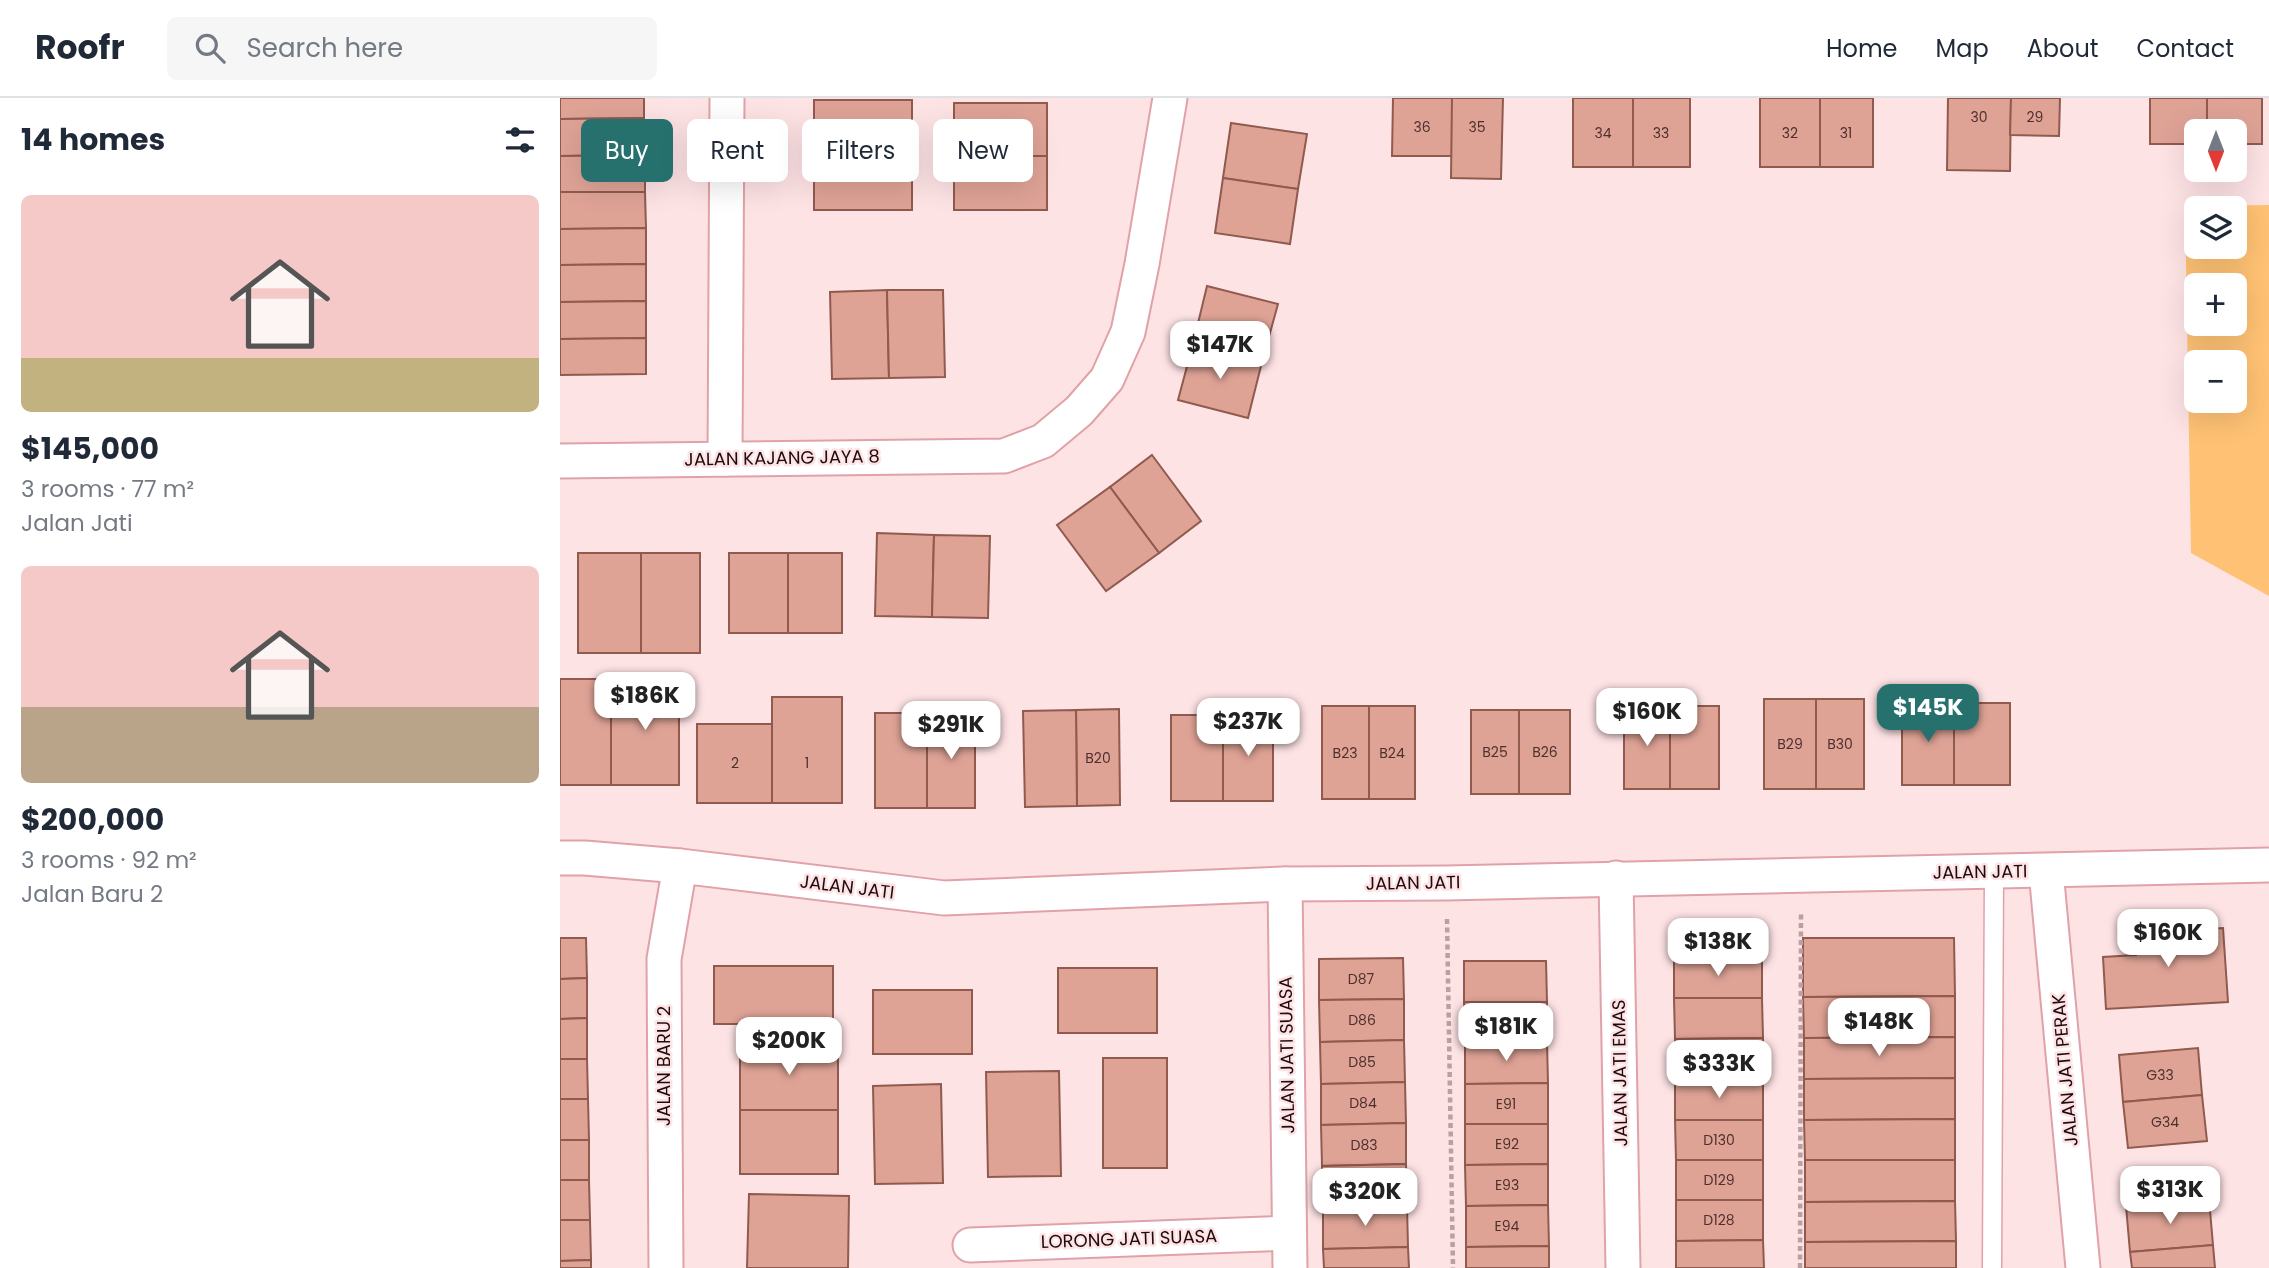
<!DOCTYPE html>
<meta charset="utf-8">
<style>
:root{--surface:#fff;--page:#f6f6f7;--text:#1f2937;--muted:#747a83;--line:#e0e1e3;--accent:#26716e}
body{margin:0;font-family:Poppins,sans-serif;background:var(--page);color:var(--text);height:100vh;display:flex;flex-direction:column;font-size:26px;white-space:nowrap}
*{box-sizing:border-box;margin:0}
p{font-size:23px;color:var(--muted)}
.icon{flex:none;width:38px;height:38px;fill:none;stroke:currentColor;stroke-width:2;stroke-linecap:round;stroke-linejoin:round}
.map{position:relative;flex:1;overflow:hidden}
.side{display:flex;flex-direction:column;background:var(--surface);width:560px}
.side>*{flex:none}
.banner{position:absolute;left:21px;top:21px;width:665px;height:63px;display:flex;gap:14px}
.needle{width:46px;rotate:180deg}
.buttons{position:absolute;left:1624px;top:21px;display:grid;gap:14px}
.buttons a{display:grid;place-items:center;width:63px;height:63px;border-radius:10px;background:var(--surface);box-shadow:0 7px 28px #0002;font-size:35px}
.price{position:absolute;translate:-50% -60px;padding:0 16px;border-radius:14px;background:#fff;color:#222;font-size:23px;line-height:46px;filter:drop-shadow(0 2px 4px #0008)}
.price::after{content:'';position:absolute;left:50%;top:42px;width:21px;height:16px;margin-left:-10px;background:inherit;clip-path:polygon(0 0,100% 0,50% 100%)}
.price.on{background:var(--accent);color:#fff}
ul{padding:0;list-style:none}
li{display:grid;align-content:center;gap:14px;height:371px;padding:0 21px}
li span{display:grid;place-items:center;height:217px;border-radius:10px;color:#555}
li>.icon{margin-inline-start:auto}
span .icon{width:126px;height:126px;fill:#fffc;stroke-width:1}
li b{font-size:30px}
h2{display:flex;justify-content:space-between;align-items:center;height:84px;padding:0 21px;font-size:30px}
.pill{padding:0 24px;border-radius:10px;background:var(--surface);box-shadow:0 7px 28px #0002;font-size:24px;line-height:63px}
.pill.on{background:var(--accent);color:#fff}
header{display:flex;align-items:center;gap:42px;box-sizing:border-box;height:98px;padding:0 35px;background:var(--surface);border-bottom:2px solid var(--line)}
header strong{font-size:33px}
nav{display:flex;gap:38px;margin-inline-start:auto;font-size:24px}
.search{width:490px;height:63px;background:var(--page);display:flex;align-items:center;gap:18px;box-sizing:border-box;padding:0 24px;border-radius:10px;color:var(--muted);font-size:26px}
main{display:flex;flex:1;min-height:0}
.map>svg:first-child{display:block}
.green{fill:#ffc274;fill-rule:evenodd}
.building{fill:#dfa396;stroke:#905a4f;stroke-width:2}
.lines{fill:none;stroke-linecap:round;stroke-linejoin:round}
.lane-casing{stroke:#e0a2a8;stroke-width:21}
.street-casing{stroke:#e0a2a8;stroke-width:37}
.path{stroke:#b9a0a2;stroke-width:4.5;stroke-dasharray:5 3.5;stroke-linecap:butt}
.lane{stroke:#fff;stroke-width:18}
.street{stroke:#fff;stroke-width:33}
.labels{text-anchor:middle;stroke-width:5;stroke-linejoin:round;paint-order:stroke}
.number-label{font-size:14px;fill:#4f302f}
.street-label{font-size:18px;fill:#1f0a0d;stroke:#fee3e5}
</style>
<header>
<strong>Roofr</strong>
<div class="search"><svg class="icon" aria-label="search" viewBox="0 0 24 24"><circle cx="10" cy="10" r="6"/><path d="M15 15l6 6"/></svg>Search here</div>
<nav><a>Home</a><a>Map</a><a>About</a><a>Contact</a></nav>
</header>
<main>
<section class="side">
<h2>14 homes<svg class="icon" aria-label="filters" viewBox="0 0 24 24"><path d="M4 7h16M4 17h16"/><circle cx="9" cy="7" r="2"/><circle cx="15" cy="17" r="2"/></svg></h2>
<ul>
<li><span style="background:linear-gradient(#f6c9c9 75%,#c2b280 0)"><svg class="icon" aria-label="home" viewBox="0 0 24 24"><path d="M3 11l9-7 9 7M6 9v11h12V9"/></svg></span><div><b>$145,000</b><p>3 rooms · 77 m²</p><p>Jalan Jati</p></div></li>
<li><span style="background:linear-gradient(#f6c9c9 65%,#b9a48a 0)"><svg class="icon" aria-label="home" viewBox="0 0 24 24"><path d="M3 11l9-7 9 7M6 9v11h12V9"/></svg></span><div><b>$200,000</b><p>3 rooms · 92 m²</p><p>Jalan Baru 2</p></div></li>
</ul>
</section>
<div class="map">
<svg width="1709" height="1170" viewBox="0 0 1709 1170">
<rect width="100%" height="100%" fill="#fee3e5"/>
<!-- green -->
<path class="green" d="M1709,107V498L1631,455L1625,108ZM1636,110H1675V149H1636ZM1636,187H1675V226H1636ZM1636,264H1675V303H1636Z"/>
<!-- building -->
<g class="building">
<path d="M0,0H84V20L0,21Z"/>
<path d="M833,0H892V58H832Z"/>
<path d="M892,0H943L941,81L891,80Z"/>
<rect x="1013" y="0" width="60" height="69"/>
<rect x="1073" y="0" width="57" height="69"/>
<rect x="1200" y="0" width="60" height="69"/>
<rect x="1260" y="0" width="53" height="69"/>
<path d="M1388,0H1451L1450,73L1387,72Z"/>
<path d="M1451,0H1500L1499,38L1450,37Z"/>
<path d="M1590,0H1647V33H1636V46H1590Z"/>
<path d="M1647,0H1702V46H1675V33H1647Z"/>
<rect x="254" y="2" width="98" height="56"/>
<rect x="394" y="5" width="93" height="53"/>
<path d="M84,20L85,57L0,58V21Z"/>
<path d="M671,25L747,36L738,91L663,80Z"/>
<path d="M85,57V94H0V58Z"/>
<rect x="254" y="58" width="98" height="54"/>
<rect x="394" y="58" width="93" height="54"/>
<path d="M663,80L738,91L730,146L655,135Z"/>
<path d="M0,94H85L86,130L0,131Z"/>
<path d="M86,130V166L0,167V131Z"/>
<path d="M86,166V203L0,204V167Z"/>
<path d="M647,188L718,206L702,264L633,246Z"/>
<path d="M327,192L329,280L272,281L270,194Z"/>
<path d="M327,192H383L385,279L329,280Z"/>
<path d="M86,203V240L0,241V204Z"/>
<path d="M86,240V276L0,277V241Z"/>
<path d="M633,246L702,264L688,320L618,302Z"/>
<path d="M592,357L641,423L599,455L550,389Z"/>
<path d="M550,389L599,455L546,493L497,427Z"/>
<path d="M317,435L374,437L372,519L315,518Z"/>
<path d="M374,437L430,438L428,520L372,519Z"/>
<rect x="18" y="455" width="63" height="100"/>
<rect x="81" y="455" width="59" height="100"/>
<rect x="169" y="455" width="59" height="80"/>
<rect x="228" y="455" width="54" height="80"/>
<rect x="0" y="581" width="51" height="106"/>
<rect x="51" y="581" width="68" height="106"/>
<rect x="212" y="599" width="70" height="106"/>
<rect x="1204" y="601" width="52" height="90"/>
<rect x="1256" y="601" width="48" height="90"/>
<rect x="1342" y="605" width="52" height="82"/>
<rect x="1394" y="605" width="56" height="82"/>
<rect x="762" y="608" width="47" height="93"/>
<rect x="809" y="608" width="46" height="93"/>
<rect x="1064" y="608" width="46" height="83"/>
<rect x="1110" y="608" width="49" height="83"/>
<path d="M559,611L560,707L517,708L516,612Z"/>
<path d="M516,612L517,708L465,709L463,613Z"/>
<rect x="911" y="612" width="48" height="84"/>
<rect x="959" y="612" width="51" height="84"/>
<rect x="315" y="615" width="52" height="95"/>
<rect x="367" y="615" width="48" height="95"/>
<rect x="611" y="617" width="52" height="86"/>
<rect x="663" y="617" width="50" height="86"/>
<rect x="137" y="626" width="75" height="79"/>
<path d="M1610,823V833L1663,830L1668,904L1546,911L1543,859L1576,857L1574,825Z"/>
<path d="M0,840H26L27,880L0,881Z"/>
<path d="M1243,840H1394L1395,898L1243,899Z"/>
<path d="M843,860L844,901L759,902V861Z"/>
<rect x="1114" y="860" width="88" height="40"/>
<path d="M904,863H986L987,904H904Z"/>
<rect x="154" y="868" width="119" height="58"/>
<rect x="498" y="870" width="99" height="65"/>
<path d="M27,880V920L0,921V881Z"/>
<rect x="313" y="892" width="99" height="64"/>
<path d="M1395,898V939L1244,940L1243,899Z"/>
<path d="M1114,900H1202L1203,940L1115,941Z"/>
<path d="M844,901V942L760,944L759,902Z"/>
<path d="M904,904H987V944L905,945Z"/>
<path d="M27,920V961H0V921Z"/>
<path d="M1395,939V980L1244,981V940Z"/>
<path d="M1203,940V981L1115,982V941Z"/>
<path d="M844,942L845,984L761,986L760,944Z"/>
<path d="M987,944L988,985L905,986V945Z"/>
<rect x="180" y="947" width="98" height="65"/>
<path d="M1638,950L1642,997L1563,1004L1559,957Z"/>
<rect x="543" y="960" width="64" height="110"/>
<path d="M0,961H27L28,1001H0Z"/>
<path d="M499,973L501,1078L428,1079L426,974Z"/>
<path d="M1395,980V1021L1244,1022V981Z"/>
<path d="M1203,981V1022H1115V982Z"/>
<path d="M845,984L846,1025L761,1027V986Z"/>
<path d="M988,985V1026H905V986Z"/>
<path d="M381,986L383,1085L315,1086L313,988Z"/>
<path d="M1642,997L1647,1043L1568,1050L1563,1004Z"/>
<path d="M0,1001H28L29,1042H0Z"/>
<rect x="180" y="1012" width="98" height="64"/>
<path d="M1395,1021V1062H1245L1244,1022Z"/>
<path d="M1115,1022H1203V1062H1116Z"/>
<path d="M846,1025V1066L762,1068L761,1027Z"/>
<path d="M905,1026H988V1066L905,1067Z"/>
<rect x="0" y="1042" width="29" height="40"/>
<rect x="1116" y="1062" width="87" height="40"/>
<path d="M1245,1062H1395V1103L1245,1104Z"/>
<path d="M846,1066L847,1108L763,1110L762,1068Z"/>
<path d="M988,1066V1107L906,1108L905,1067Z"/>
<path d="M0,1082H29L30,1122H0Z"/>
<path d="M189,1096L289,1098L288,1170H187Z"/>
<path d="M1649,1101L1653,1147L1570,1154L1566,1108Z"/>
<path d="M1116,1102H1203V1142L1116,1143Z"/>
<path d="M1395,1103L1396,1143L1245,1144V1104Z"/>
<path d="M988,1107L989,1148L906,1149V1108Z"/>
<path d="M847,1108L848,1149L763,1151V1110Z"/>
<path d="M0,1122H30L31,1162L0,1163Z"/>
<path d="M1203,1142L1204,1170H1116V1143Z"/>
<path d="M1396,1143V1170H1245V1144Z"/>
<path d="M1653,1147L1655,1170H1572L1570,1154Z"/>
<path d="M989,1148V1170H906V1149Z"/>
<path d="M848,1149L849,1170H764L763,1151Z"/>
<path d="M31,1162V1170H0V1163Z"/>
</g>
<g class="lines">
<defs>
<path id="lane" d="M1432,1170L1434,774"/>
<g id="street">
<path d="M165,361L167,0"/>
<path d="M0,363L444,358L483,343L519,313L547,281L568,234L582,166L610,0"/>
<path d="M0,760H25L120,768L384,800L725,786L886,785L1709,767"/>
<path d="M1486,773L1523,1170"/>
<path d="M1056,780L1063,1170"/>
<path d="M725,786L730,1170"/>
<path d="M410,1147L729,1135"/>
<path d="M106,1170L104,861L120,768"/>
</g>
</defs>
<!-- lane casing -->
<use href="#lane" class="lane-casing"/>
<!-- street casing -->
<use href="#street" class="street-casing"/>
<!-- path -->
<g class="path">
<path d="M887,821L893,1170"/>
<path d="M1240,1170L1241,814"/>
</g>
<!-- lane -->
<use href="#lane" class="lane"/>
<!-- street -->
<use href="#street" class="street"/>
</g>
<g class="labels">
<!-- number labels -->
<g class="number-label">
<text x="1419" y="24">30</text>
<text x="1475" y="24">29</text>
<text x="862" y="34">36</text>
<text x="917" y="34">35</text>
<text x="1043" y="40">34</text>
<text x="1101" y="40">33</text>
<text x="1230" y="40">32</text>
<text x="1286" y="40">31</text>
<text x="1230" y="651">B29</text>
<text x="1280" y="651">B30</text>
<text x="935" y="659">B25</text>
<text x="985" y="659">B26</text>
<text x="785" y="660">B23</text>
<text x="832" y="660">B24</text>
<text x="538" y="665">B20</text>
<text x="175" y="670">2</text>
<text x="247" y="670">1</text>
<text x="801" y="886">D87</text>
<text x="802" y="927">D86</text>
<text x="802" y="969">D85</text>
<text x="1600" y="982">G33</text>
<text x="803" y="1010">D84</text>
<text x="946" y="1011">E91</text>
<text x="1605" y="1029">G34</text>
<text x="1159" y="1047">D130</text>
<text x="947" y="1051">E92</text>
<text x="804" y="1052">D83</text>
<text x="1159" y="1087">D129</text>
<text x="947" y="1092">E93</text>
<text x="1159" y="1127">D128</text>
<text x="947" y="1133">E94</text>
</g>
<!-- street labels -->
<g class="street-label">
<text transform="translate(222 360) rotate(-1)" y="6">JALAN KAJANG JAYA 8</text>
<text transform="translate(1420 774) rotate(-1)" y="6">JALAN JATI</text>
<text transform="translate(853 785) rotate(-1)" y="6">JALAN JATI</text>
<text transform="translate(287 789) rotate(7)" y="6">JALAN JATI</text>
<text transform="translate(727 957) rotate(-91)" y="6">JALAN JATI SUASA</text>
<text transform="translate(104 968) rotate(-90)" y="6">JALAN BARU 2</text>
<text transform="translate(1505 972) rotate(-95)" y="6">JALAN JATI PERAK</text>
<text transform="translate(1060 975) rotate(-91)" y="6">JALAN JATI EMAS</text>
<text transform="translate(569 1141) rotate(-2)" y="6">LORONG JATI SUASA</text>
</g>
</g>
</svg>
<div class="buttons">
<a><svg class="needle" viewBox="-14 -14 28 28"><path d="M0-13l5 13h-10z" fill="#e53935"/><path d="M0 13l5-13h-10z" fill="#747a83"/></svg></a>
<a><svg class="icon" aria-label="layers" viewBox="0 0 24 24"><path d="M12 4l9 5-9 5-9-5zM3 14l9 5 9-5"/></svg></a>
<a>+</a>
<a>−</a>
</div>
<b class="price" style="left:660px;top:283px">$147K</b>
<b class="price" style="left:85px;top:634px">$186K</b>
<b class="price on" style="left:1368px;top:646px">$145K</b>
<b class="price" style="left:1087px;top:650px">$160K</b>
<b class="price" style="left:688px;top:660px">$237K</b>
<b class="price" style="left:391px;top:663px">$291K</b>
<b class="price" style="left:1608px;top:871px">$160K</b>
<b class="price" style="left:1158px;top:880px">$138K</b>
<b class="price" style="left:1319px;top:960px">$148K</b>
<b class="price" style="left:946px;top:965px">$181K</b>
<b class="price" style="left:229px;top:979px">$200K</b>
<b class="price" style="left:1159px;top:1002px">$333K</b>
<b class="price" style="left:1610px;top:1128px">$313K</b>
<b class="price" style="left:805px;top:1130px">$320K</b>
<div class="banner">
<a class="pill on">Buy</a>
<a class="pill">Rent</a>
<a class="pill">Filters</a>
<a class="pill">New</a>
</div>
</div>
</main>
